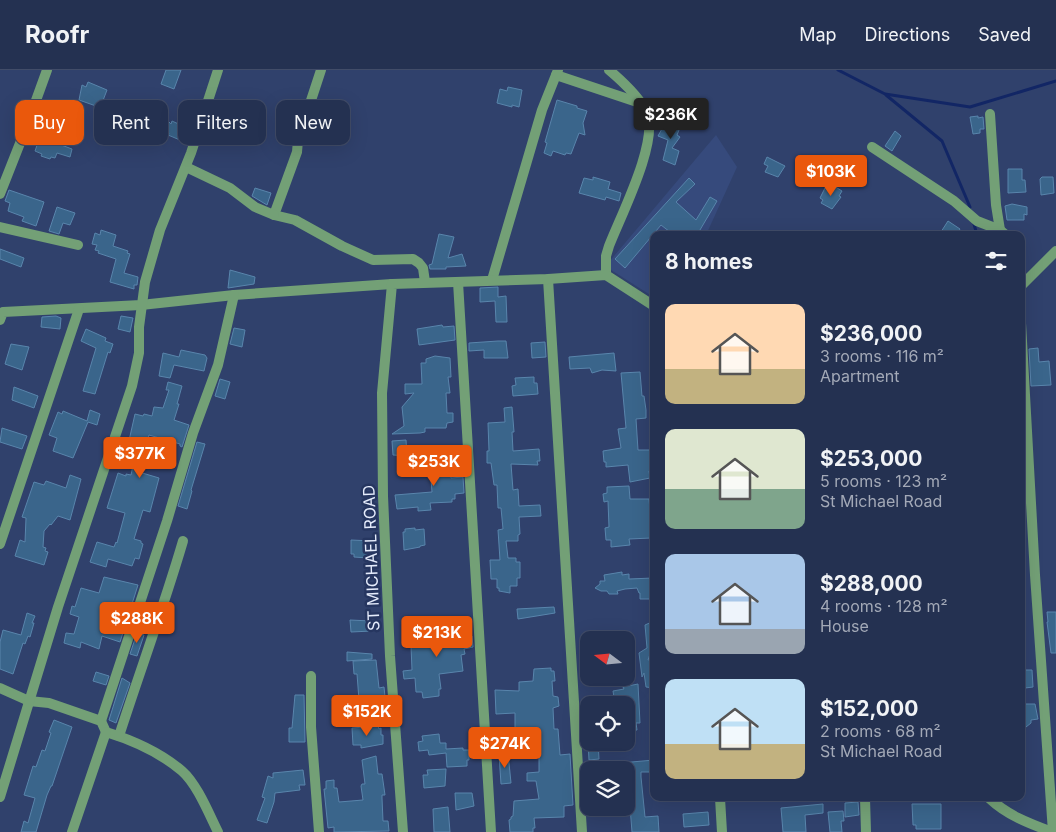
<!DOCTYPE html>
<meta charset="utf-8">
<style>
:root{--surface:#243151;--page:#2c3958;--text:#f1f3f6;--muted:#a3a9b7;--line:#414c68;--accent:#ea580c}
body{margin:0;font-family:Inter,sans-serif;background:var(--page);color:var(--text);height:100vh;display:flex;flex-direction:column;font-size:19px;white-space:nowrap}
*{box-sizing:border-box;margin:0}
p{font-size:16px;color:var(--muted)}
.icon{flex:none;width:28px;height:28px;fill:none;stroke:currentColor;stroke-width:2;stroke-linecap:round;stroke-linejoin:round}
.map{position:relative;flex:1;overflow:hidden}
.details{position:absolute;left:650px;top:161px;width:375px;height:570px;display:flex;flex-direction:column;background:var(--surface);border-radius:10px;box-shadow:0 5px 20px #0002,0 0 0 1px var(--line)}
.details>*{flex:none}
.top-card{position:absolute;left:15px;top:30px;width:475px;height:45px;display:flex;gap:10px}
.needle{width:32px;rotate:286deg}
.tools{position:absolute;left:580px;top:561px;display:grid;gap:10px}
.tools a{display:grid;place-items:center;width:55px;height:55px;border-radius:10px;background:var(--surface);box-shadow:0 5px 20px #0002,0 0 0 1px var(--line);font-size:25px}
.price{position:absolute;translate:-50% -42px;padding:0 11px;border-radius:5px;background:var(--accent);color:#fff;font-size:16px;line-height:32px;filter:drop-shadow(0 1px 2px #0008)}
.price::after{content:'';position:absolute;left:50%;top:30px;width:15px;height:11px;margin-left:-8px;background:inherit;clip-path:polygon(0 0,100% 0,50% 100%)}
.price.on{background:#222;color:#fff}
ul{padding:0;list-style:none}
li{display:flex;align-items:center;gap:15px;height:125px;padding:0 15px}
li span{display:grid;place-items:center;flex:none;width:140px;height:100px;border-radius:10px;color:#555}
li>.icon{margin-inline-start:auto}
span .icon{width:60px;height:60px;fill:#fffc;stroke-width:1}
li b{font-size:21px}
h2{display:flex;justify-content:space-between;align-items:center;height:60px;padding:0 15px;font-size:21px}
.pill{padding:0 18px;border-radius:10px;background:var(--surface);box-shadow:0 5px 20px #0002,0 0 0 1px var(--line);font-size:18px;line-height:45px}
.pill.on{background:var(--accent);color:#fff}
header{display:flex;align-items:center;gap:30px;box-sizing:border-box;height:70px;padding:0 25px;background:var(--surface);border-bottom:1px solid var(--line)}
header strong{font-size:24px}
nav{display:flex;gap:28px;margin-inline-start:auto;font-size:18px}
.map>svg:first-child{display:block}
.built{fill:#364a7c}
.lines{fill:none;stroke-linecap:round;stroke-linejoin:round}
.stream{stroke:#122665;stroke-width:3}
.building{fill:#3a658b;stroke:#5985ac}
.minor{stroke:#73a076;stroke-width:10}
.labels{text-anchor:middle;stroke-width:5;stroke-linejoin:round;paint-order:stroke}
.street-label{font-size:16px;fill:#e5ecfc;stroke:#263660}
</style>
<header>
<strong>Roofr</strong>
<nav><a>Map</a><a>Directions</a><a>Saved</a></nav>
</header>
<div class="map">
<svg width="1056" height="762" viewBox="0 0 1056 762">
<rect width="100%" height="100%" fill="#30416c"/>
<!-- built -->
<path class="built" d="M716,65L737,97L706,165H654V224L652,226L608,198L609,192Z"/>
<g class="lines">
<!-- stream -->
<g class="stream">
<path d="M838,0L885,24L970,37L1056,11"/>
<path d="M886,25L942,71L970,137"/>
<path d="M974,154L977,165"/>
</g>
</g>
<!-- building -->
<g class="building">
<path d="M166,0H181L174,19L161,14Z"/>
<path d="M88,12L107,20L102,33L98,31L96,36L79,30L82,15L86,17Z"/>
<path d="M508,17L522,20L519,37L512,35V37L497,33L500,19L507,21Z"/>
<path d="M557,30L577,36V38L587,41L583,53L585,65L579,63L571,84L566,83L565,85L553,81L551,86L544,83L547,73L545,72Z"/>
<path d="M247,38L258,41L254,59L252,58L251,61L242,59Z"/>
<path d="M978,46V48L983,47L984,59H980V63L973,64L970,47Z"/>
<path d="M668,48L681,55L677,65L680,67L672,78L679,81L675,95L663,90L668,70L658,66Z"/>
<path d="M172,51L183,56L182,59L184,60L180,70L168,65L169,63L165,61L169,52L171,54Z"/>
<path d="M895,61L901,66L892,81L885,76Z"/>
<path d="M40,67L72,79L70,87L57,83L55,88L51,87L50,89L41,86L42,84L35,81Z"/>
<path d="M767,87L785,96L778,107L765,102L768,96L764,94Z"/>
<path d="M1008,99H1022V110H1025L1026,122L1008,123Z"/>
<path d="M593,107L610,112L608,119L621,123L619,131L606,127L605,130L579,123L584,108L593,110Z"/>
<path d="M1042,107H1053L1054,123L1041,125L1040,109Z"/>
<path d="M689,108L695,114L676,132L696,150L710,127L717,131L697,165H674L661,155L625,198L615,189Z"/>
<path d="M834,116L842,121L839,126L841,127L832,139L821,133L823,130L820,128L825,118L831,121Z"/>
<path d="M255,118L271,123L267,135L252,126Z"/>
<path d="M9,120L44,132L36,156L22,151L24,147L8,141L10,133L5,131Z"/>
<path d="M1012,134L1027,137V145L1024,144V150H1007L1005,136Z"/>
<path d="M57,137L75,143L70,155L63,153L59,164L49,161Z"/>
<path d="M948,151L960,159L956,165H939Z"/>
<path d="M101,160L116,165L113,176L128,181L127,183L130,184L124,203L138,207L137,215H134V219L110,212L116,189L98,183L99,181L95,180L97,175L92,174L95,163L100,165Z"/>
<path d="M439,164L454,167L448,188L462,184L466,196L446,197V199H430L429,195L432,194Z"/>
<path d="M0,179L24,188L21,197L0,189Z"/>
<path d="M230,200L255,207L254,214L228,218Z"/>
<path d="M498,217V227L506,226L507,252H496L495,231L480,232V218Z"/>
<path d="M56,246L61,248L60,259L41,257L42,247Z"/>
<path d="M121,246L133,248L130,262L118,259Z"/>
<path d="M442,255L443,257L454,256L455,270L419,275L417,259Z"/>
<path d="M234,258L245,260L242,277L230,274Z"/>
<path d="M86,259L106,268L105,271L113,274L110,283L108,282L95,324L83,321L96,278L81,271Z"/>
<path d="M498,271H506L508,288H484V280L469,281V273Z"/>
<path d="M545,272L546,287L532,288L531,273Z"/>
<path d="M11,274L29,277L22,300L5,294Z"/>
<path d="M1038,278L1039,292L1049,291L1051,315L1031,316L1029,279Z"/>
<path d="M181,280L205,285L207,288L204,301L174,295L170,308L159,306L163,283L179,287Z"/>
<path d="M614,283L616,301L602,300L592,303L590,298L570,299L569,287Z"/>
<path d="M435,286L450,288L451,307H448L450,323H446L447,343H453V352L447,353L446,358H425V362L420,363L392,364L404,356L402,337L414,323L405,324V314H422L421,293H426V289Z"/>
<path d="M640,302L642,326H644L646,340V348L636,349L638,380H651L654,400L649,401L650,408L630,412L628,395L606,397V392H604L603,381L621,378L618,359L626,358L621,303Z"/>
<path d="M534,307V313H537L538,324L513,326L512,316L516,315L515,308Z"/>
<path d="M220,309L230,312L225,329L215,326Z"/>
<path d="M168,312L182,316L177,334H179L174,350L189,355L182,377L180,376V374L149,365L139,402L159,408L150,442L143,440L134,469L141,471V473L143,474L139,489L135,488L132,496L108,489L106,497L90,492L97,472L114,477L116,472L117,473L125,443L107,438L118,403L126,406V404L131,405L135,386L126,384L135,344L143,346L144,344L152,346L154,337L163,338L169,320H166Z"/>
<path d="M14,317L38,326L34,338L12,330Z"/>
<path d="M512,337L514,362H512L513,381L539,379L540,391H537L538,395L511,394L513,420L518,419L519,436L540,435L541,446L519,447L520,464L518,465V471H506L508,488H516V492H520V508H517V516H510V523L499,521V518H497V509H491L490,490H500L498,460L503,459L501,438H498L497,415H494L491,393H487V381H489L488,353L505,352L504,338Z"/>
<path d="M90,340L100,344L97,355L88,352L73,388L53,381L57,368L49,365L58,342L62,344L63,341L87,351Z"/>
<path d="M2,358L27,366L22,379L0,372Z"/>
<path d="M406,370L407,386L393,385L392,371Z"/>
<path d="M197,372L205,374L191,420L192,421L187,439L178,436Z"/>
<path d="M445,383L446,404H451V408L463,407L464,423L455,424V429H452V432L430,433L431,440L418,441V437L397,439L395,425L432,422L429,384Z"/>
<path d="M70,405L81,409L73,439L70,450L58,446L51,455L50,454L44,461L43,477L46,478L45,481L48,482L44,495L15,486L20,470L25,472L26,448L22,447L34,412L44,415L46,411L66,418Z"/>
<path d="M629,416L630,429H649L651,452H653L654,462L651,463V468L629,469L630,475L611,477V470H606L605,458L609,457L608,431L604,432L603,424L607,423V417Z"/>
<path d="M415,458V460L424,459L425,475L420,476V477L404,480L403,462H405V459Z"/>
<path d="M351,470L372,471V484H368V488L354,487V484H351Z"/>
<path d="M622,502V505L629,504V509L653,508L654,529H640V523H639L637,518L625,519L617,521L618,524H609L607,521H601L595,518L600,514V511H605L604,505Z"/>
<path d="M104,507L138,515L120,572L102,566L99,579L81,572L80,578L64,573L66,563L74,564L79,547L70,544L72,536L75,537L81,518L99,523Z"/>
<path d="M554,537L555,543L518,549L517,539Z"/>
<path d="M1047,542H1056V583H1051L1047,552H1048Z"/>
<path d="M27,543L35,546L32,553H34L30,567L28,566L25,574L23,573L13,604L0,599V572L3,560L21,565Z"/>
<path d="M350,550L371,551L372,561L351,562Z"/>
<path d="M439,551L451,552V568L472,566L473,577L464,579L465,584L461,585L463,601L439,604L441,619H439V626L423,628L422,622H416L415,608L404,609L403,601L412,600L411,576L421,575V570L432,569L430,552Z"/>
<path d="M654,551V584H650L648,590L654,589V618L646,617L644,603L642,607L639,583L647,578L645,555Z"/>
<path d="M137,563L144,565L137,586L130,584Z"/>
<path d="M347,582L372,584V589L347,591Z"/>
<path d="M376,590L379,618L384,617L385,627L381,628V633L363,635L362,630H359L357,604H354L353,591Z"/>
<path d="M551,598V601H554L555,611H552L553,626L558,627L559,636L553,638L554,659H558L560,685L570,684L573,735L564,736V747L534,748L535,758H533V762H510L509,750L511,749V747L513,746L514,731L539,729L536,711H527V703L539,702V680H511L510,661H515V643L496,644L495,620L519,621V612L533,611L534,599Z"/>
<path d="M1021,600H1032L1033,617L1025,618L1024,610H1021Z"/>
<path d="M96,602L109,606L106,615L93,611Z"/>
<path d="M122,608L130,613L116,653L109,650Z"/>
<path d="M638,614L640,653H636L637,660L626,661V635H620L619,632L615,633L613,621L624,619L623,617Z"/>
<path d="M295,625H304L305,672H289V658H292Z"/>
<path d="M1021,634H1035L1038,649L1031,650V653L1021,661Z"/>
<path d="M54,650L72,657L52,716H51L47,725L36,762H21L24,751L28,753L35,728L24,725L33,696L36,697L42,680L45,681L51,663L49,662Z"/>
<path d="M378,656L379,659L381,658V665H383V674L361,678V675H353L352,658Z"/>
<path d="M439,664L440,673H446V679L463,678V680H469V690H467V696L447,697L446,683L429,685L428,680L419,681L418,672L423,671L422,666Z"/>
<path d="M588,672H598L599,689L589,690Z"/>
<path d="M508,683L511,713L501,714L499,684Z"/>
<path d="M376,686L378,704H382L385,725H382V728L383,751H388L389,761L334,762V757L328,758L324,719H326V711L334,710V718H337L339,732L363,730L361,716L362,714H365L362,690Z"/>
<path d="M654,690V702H641V707L645,747L658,746L659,762H632L629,724H626V700H609V694Z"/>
<path d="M446,699L445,716L424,718L423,705H428L427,700Z"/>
<path d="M303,700L305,715H299L300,720L275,723L274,732L267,753L257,750L265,728L262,727L268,706L273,708V703Z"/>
<path d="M455,723H472L474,736L456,740Z"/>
<path d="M858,732L859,745L845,747V733Z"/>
<path d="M823,734V743L805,745L806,762H783L781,738Z"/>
<path d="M912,734H941V759H916V755H913Z"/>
<path d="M448,737L450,762H434L433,739Z"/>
<path d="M843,741L844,751H841L842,762H830L828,742Z"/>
<path d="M708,742L709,755L684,757L683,744Z"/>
</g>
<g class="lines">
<!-- minor -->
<g class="minor">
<path d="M321,0L298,70L297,82L274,145L295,150L342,176L373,190L413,189L419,193L423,198L425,212"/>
<path d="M556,5L640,33"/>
<path d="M990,44L996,135L1000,160"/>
<path d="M872,77L954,131L977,151L1000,160L1006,165"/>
<path d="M186,97L230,118L255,137L274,145"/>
<path d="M0,124L26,58L47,0"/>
<path d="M0,157L78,175"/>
<path d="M606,205V186L609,176C620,147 659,72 647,43C640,28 622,11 609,0"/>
<path d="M548,209L582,762"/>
<path d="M492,210L542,40L558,0"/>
<path d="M458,212L491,762"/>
<path d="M1021,216L1056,181"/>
<path d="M0,250L3,242L141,235L234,225L392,214"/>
<path d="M1021,253L1035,505L1053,762"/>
<path d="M0,474L79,239"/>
<path d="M311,606V657L319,762"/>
<path d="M0,618L29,631L49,633L101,651L106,662C132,670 161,683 182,701C197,714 209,744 218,762"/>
<path d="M101,651L167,451L193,363L218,295L234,225"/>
<path d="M119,666C140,601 164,536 183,471"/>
<path d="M0,727L58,537L132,316L139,283V257L145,212L160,160L191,83L218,0"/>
<path d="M720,728L722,762"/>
<path d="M865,728L866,762"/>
<path d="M989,728C1007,745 1028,753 1052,762"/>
<path d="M72,762L106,662"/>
<path d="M403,762L390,586L383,426L382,323L392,214L548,209L606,205L654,236"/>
</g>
</g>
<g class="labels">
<!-- street labels -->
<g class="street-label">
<text transform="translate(371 488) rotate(-92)" y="6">ST MICHAEL ROAD</text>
</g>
</g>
</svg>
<div class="tools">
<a><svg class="needle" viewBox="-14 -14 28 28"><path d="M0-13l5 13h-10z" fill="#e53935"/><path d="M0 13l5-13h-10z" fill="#a3a9b7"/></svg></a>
<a><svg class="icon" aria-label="locate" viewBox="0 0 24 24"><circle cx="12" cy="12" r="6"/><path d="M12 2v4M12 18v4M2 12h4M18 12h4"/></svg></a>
<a><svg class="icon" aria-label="layers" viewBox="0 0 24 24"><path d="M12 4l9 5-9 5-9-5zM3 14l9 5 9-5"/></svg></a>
</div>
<b class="price on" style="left:671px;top:70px">$236K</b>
<b class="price" style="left:831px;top:127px">$103K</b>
<b class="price" style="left:140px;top:409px">$377K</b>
<b class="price" style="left:434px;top:417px">$253K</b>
<b class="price" style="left:137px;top:574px">$288K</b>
<b class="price" style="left:437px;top:588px">$213K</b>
<b class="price" style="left:367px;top:667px">$152K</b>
<b class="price" style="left:505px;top:699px">$274K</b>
<div class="top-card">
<a class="pill on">Buy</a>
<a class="pill">Rent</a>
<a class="pill">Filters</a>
<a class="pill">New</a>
</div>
<section class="details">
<h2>8 homes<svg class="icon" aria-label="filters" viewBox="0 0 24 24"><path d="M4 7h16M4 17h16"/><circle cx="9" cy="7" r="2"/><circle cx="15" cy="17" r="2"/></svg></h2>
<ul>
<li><span style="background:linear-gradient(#ffd9b3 65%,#c2b280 0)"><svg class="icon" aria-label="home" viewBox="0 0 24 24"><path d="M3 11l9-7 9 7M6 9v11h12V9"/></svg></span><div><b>$236,000</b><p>3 rooms · 116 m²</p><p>Apartment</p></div></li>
<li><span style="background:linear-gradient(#dfe7d0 60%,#7fa58c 0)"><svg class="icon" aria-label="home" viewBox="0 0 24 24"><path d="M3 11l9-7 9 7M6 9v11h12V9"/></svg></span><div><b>$253,000</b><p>5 rooms · 123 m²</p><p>St Michael Road</p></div></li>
<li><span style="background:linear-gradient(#a9c7e8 75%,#9aa5b1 0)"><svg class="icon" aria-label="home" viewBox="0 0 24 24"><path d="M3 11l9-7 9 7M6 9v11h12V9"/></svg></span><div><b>$288,000</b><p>4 rooms · 128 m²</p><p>House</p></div></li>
<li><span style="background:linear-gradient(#bfe0f5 65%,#c2b280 0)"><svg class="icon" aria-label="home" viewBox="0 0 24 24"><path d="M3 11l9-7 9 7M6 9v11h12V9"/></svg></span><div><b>$152,000</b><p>2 rooms · 68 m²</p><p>St Michael Road</p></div></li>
</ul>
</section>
</div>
